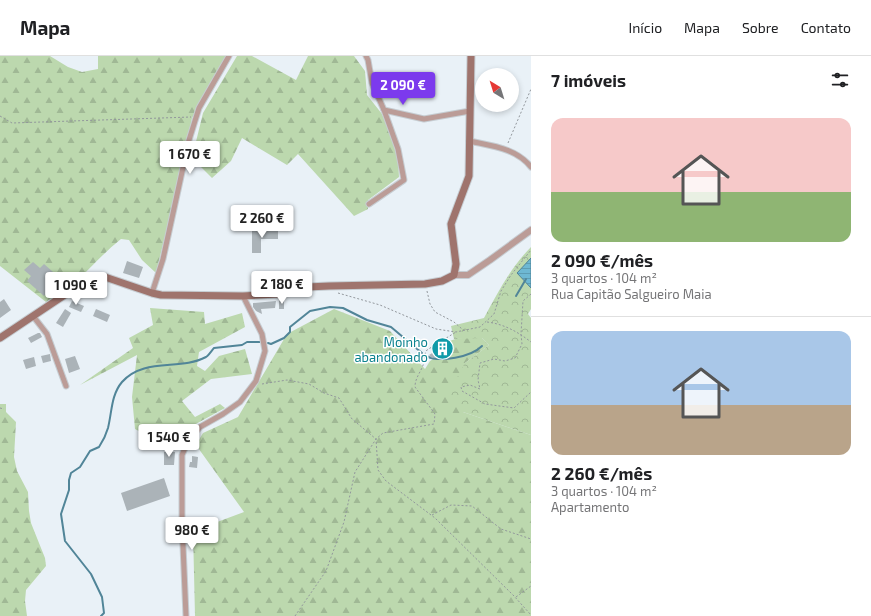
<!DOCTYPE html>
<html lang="pt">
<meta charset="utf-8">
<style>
:root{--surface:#fff;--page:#f6f6f6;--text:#202124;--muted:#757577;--line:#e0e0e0;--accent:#7c3aed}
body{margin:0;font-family:"Exo 2",sans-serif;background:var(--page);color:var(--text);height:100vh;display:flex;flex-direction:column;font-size:15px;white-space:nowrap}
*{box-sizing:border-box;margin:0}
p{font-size:13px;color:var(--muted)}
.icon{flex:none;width:22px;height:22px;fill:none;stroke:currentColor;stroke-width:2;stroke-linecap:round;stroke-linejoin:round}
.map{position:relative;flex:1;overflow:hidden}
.drawer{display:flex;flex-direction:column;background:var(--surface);width:340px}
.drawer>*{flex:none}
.needle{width:26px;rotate:322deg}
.tools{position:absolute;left:475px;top:12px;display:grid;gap:8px}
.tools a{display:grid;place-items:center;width:44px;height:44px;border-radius:50%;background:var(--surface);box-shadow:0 2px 6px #0003;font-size:20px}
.price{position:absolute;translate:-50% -34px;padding:0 9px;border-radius:4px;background:#fff;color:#222;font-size:13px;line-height:26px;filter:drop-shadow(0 1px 2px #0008)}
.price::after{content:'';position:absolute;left:50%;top:24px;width:12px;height:9px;margin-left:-6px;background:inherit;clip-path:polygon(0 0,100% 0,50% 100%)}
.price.on{background:var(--accent);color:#fff}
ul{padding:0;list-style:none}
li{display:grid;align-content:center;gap:8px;height:212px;padding:0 20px}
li+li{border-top:1px solid var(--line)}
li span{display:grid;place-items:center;height:124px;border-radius:12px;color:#555}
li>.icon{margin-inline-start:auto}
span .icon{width:72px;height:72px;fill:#fffc;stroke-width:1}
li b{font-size:17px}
h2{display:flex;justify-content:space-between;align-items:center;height:48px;padding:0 20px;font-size:17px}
header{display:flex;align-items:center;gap:24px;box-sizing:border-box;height:56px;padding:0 20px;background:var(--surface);border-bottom:1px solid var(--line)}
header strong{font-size:19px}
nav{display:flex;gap:22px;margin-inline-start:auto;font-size:14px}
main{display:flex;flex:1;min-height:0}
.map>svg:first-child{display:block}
.forest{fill:url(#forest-firs)}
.park{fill:url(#park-crowns)}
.water{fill:url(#water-rules);stroke:#518598}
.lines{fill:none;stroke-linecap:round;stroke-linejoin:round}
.stream{stroke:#518598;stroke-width:2}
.building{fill:#abb3b8}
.minor-casing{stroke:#c6cdd2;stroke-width:7}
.tertiary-casing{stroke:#c6cdd2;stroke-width:8}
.secondary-casing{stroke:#c6cdd2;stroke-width:9}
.path{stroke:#92979c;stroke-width:1;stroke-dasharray:2 2;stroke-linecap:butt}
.minor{stroke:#bb9c97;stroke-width:5}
.tertiary{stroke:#bb9c97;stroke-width:6}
.secondary{stroke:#9f746d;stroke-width:7}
.labels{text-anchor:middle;stroke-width:3;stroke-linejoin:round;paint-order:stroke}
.culture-label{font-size:13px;fill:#0d838f;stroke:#fff;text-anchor:end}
</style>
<header>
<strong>Mapa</strong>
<nav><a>Início</a><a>Mapa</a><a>Sobre</a><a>Contato</a></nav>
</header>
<main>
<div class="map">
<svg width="531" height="560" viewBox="0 0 531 560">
<defs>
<pattern id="forest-firs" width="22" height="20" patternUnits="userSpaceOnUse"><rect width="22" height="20" fill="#bcd8ae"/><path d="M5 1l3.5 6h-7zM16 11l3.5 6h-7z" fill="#a0b895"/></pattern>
<pattern id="park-crowns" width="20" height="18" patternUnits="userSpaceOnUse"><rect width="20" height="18" fill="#bcd8ae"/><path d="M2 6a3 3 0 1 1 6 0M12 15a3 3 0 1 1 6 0" fill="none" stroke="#a0b895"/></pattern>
<pattern id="water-rules" width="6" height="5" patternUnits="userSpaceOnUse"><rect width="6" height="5" fill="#6eb8d3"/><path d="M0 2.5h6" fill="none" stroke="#5e9db4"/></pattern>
</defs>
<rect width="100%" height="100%" fill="#e9f1f7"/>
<!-- forest -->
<g class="forest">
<path d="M0,0H50L68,11L82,16L98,13V0H229L192,62L183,107L156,217L142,204L129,184L121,183C106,195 94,208 80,222C70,232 58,239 46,246L0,210Z"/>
<path d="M237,0H252L296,24L308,0H354L365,15L367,39L382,58L391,80L398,104L399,121L368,144V153L354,160L298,98L287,109L242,82L231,105L212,122L192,102L203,57Z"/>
<path d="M150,252L204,256L205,268L242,257L245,271L199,296L197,310L205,315L219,300L245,293L252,318L211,323L182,345L195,361L220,348L225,352L161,387L135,373L132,341L137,299L80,329L133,292L129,282L153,269Z"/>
<path d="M334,253L390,275L425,313L430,305L449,293L446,288C453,280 472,282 482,282L489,289L465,307L463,356L531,379V560H195L193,475L244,456L196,389L203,377L238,361L287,278Z"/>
<path d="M0,348H6V356L16,366L14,401L17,415L28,436L29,455L31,467L45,502L46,510L26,534L25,545L27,560H0Z"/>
</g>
<!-- park -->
<path class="park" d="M531,191V253L528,258L531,262V379L463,356L448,338L465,307L489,289L482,282L454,283L451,270L484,262C497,238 511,211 531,191Z"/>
<!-- water -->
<path class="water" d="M531,202V232L517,217Z"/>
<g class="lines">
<!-- stream -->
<g class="stream">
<path d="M516,240L526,223"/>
<path d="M268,287L271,288L284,282L290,276V271L310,255L330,251L343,252L367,264L391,271L422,297"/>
<path d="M426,300C440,307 471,301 482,290"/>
<path d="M101,560L104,557L102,541L91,518L65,485L61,458L69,434V424L71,417L80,411L90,395L99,391C103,385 106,379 108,372C112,356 111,339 122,326C144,301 180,315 206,301C209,299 212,294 214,292L242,289L247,286H261"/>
</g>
</g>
<!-- building -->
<g class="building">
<path d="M252,174H278V183H261V197H252Z"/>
<path d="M127,205L143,211L139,222L123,217Z"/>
<path d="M33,206L40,212L44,208L61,223L55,229L50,225L46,228L51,232L44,240L27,225L31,220L24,214Z"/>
<path d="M4,243L11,254L0,262V246Z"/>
<path d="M284,244V253H279V245Z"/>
<path d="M72,245L84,250L81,256L69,251Z"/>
<path d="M276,245L275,252L261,253L262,258L256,255L253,251V247Z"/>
<path d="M65,253L71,257L63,271L56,267Z"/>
<path d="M96,253L110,259L107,266L93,260Z"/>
<path d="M38,277H40L42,281L31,287L28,282Z"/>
<path d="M446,288L449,293L441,298L438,293Z"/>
<path d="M434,296L437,300L432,302L429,299Z"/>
<path d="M50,298L51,305L43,307L41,300Z"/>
<path d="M75,300L80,313L69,317L65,303Z"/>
<path d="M34,301L36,310L26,313L23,304Z"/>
<path d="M164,396H175L174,409H164Z"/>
<path d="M192,400L198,401L197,412L189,411L190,406H192Z"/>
<path d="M164,422L170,440L127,455L121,437Z"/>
</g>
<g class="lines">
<defs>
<g id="minor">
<path d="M366,0L368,4L372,27L384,54L424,63L470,55"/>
<path d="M469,85C492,90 516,92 531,111"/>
<path d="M369,148L404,124L398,93L384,54"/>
<path d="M152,237L163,203L189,84L199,52L229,0"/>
<path d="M33,260L47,278L66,330"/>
<path d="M186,560L182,466V399L188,385L200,371L223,358L240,346L256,325L265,295L262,278L243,240"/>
</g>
<path id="tertiary" d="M454,219H468L490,204L531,174"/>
<path id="secondary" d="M0,282L87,224L95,221H105L152,237L161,239L243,240L277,238L307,231L329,230L425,228L442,225L454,219L456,208L451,168L469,120L471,0"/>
</defs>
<!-- minor casing -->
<use href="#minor" class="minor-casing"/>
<!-- tertiary casing -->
<use href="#tertiary" class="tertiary-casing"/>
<!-- secondary casing -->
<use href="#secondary" class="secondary-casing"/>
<!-- path -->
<g class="path">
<path d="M0,60L12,67L191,61"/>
<path d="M508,87L531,33"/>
<path d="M427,235L430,248L435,256L454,266L462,273"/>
<path d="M338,237L380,249L436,273L456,276L480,271L494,258L501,235L511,219L531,194"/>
<path d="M531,238L523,245L521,278L522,288L515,302L505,305L494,303L480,307L478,324L480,333L470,329L461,331L462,335L485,348L514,352L531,336"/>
<path d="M487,266C504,268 518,276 531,286"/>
<path d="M262,328L287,324L309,328L324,337L339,342L352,363L376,383L378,414L386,425L435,462L514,540L531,559"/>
<path d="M0,352L4,353"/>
<path d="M432,459L451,449L472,450L501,473L531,483"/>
<path d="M516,541L531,530"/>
<path d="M295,560L326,515L344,466L355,416L376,383L383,377L434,368L435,358L415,331C415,321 422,315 424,306C425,301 424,298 427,294L456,276"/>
</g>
<!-- minor -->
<use href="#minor" class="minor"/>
<!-- tertiary -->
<use href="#tertiary" class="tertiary"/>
<!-- secondary -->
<use href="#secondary" class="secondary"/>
</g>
<!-- icons -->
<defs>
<symbol id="building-disc" viewBox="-11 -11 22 22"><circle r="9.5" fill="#0f9aa8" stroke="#fff"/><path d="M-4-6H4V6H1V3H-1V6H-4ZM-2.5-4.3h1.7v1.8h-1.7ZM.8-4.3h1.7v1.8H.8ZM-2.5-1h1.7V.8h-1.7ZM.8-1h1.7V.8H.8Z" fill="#fff"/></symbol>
</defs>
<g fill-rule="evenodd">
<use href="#building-disc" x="430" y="280" width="25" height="25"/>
</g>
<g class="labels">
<!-- culture labels -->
<g class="culture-label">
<text x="428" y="291">Moinho<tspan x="428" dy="15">abandonado</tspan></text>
</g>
</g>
</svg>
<div class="tools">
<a><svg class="needle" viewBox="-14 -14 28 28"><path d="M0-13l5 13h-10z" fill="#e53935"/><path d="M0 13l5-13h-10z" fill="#757577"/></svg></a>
</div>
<b class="price on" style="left:403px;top:50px">2 090 €</b>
<b class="price" style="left:190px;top:119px">1 670 €</b>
<b class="price" style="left:262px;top:183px">2 260 €</b>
<b class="price" style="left:282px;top:249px">2 180 €</b>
<b class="price" style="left:76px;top:250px">1 090 €</b>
<b class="price" style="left:169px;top:402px">1 540 €</b>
<b class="price" style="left:192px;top:495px">980 €</b>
</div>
<section class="drawer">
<h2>7 imóveis<svg class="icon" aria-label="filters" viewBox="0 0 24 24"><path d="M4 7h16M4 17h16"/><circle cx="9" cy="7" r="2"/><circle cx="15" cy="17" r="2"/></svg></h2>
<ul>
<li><span style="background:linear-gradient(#f6c9c9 60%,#8fb573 0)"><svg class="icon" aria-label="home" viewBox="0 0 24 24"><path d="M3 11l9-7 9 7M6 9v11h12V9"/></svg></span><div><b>2 090 €/mês</b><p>3 quartos · 104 m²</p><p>Rua Capitão Salgueiro Maia</p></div></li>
<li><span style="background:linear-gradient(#a9c7e8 60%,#b9a48a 0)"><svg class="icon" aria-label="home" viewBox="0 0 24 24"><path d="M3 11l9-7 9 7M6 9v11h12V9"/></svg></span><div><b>2 260 €/mês</b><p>3 quartos · 104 m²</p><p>Apartamento</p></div></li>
</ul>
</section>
</main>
